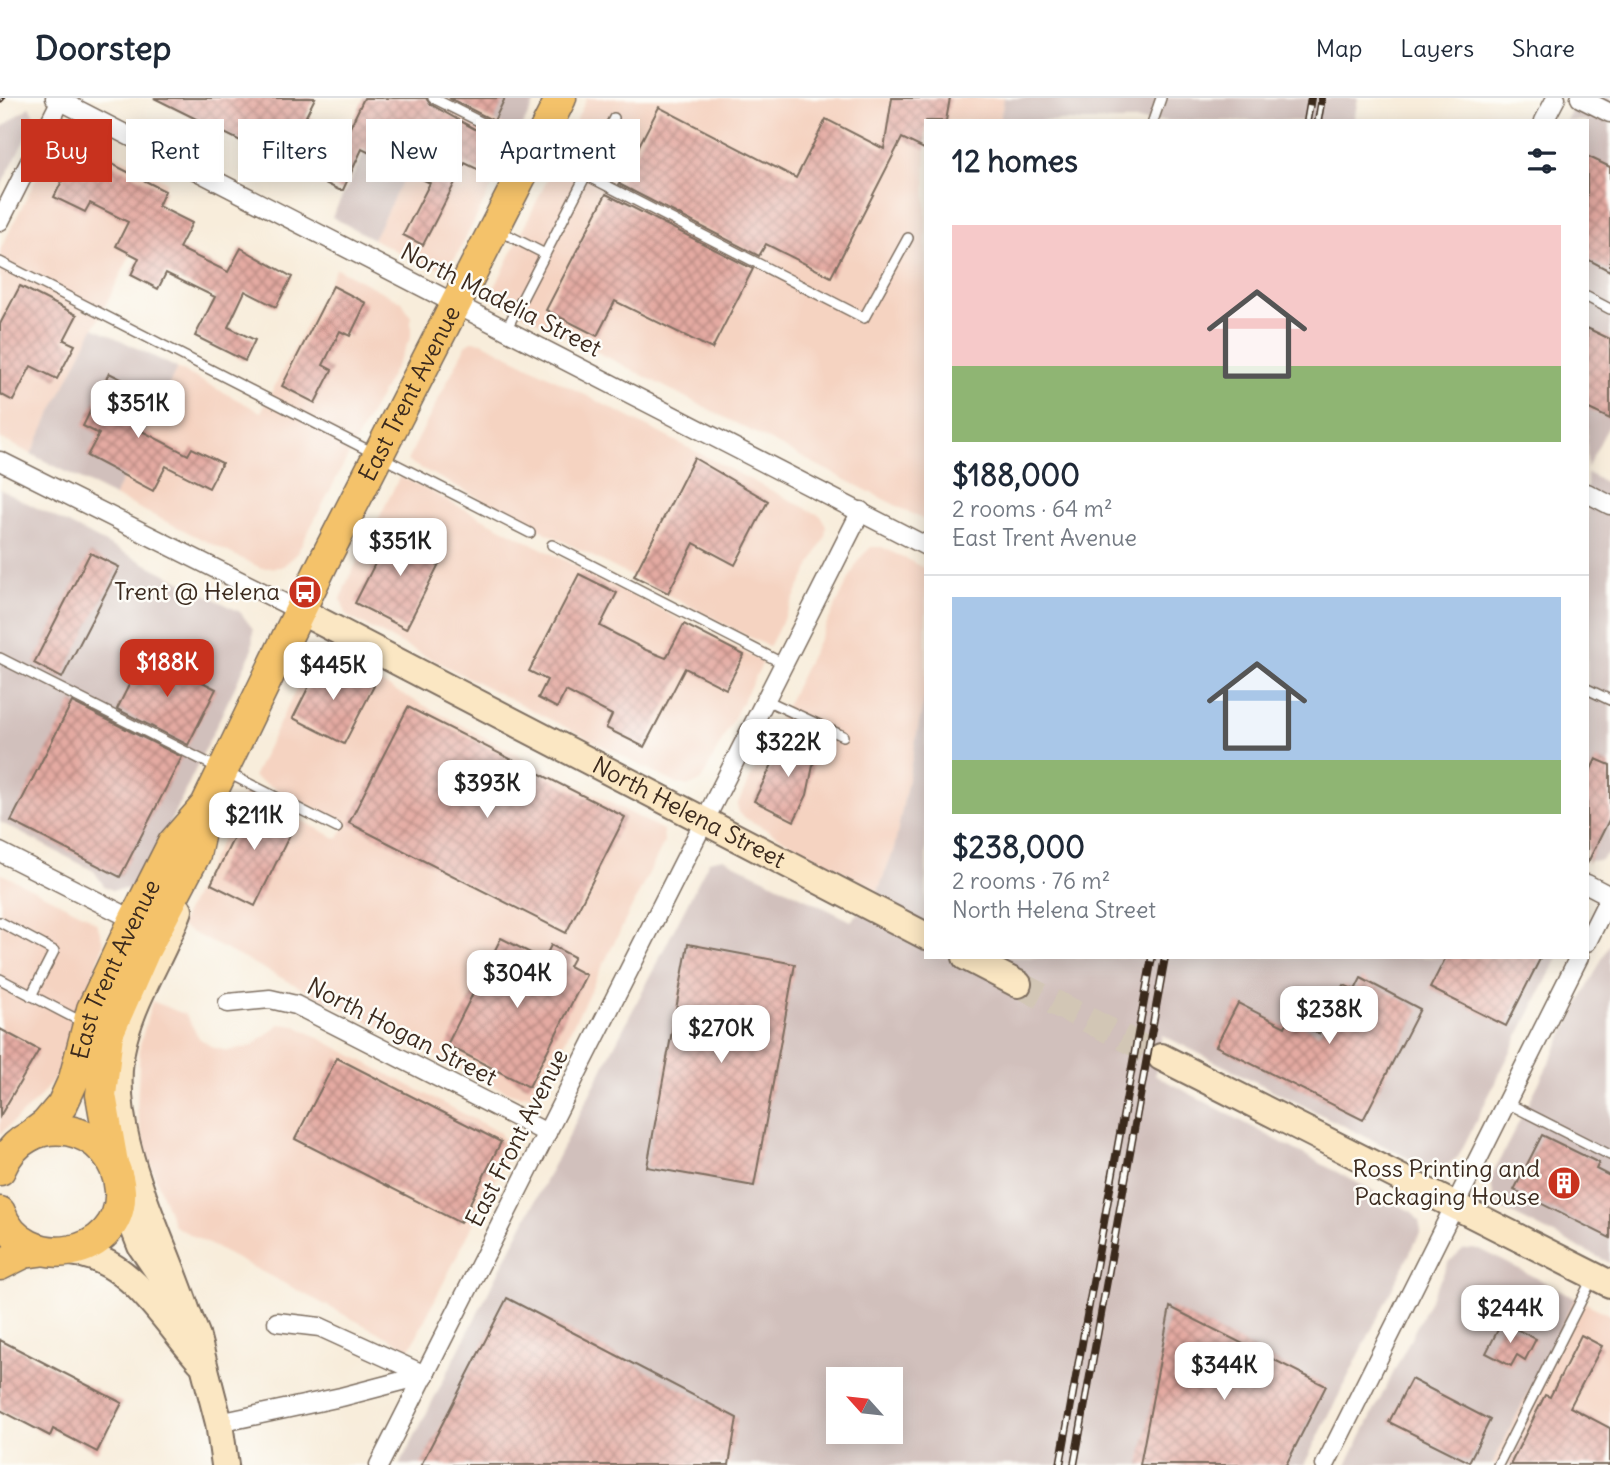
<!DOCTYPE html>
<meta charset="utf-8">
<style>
:root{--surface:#fff;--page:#f2f2f3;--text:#1f2937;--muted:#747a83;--line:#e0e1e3;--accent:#c8321e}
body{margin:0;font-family:Delius,sans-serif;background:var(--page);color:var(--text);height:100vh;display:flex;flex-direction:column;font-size:26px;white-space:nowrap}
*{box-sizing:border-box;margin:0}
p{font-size:23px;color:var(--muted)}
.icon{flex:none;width:38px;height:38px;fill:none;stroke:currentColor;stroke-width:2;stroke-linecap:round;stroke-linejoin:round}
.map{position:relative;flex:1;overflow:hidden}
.drawer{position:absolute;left:924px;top:21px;width:665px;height:840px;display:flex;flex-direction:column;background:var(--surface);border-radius:0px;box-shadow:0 4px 18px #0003}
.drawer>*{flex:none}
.top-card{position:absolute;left:21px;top:21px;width:665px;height:63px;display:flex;gap:14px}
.needle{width:46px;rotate:297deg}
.tools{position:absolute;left:826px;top:1269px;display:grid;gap:14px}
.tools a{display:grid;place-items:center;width:77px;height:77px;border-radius:0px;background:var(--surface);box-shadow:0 4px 18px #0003;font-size:35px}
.price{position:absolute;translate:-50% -60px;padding:0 16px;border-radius:14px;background:#fff;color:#222;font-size:23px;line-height:46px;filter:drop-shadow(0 2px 4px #0008)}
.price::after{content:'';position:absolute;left:50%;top:42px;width:21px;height:16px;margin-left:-10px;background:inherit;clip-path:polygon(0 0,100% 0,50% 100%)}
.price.selected{background:var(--accent);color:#fff}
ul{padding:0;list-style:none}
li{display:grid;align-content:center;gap:14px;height:371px;padding:0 28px}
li+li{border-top:2px solid var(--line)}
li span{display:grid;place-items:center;height:217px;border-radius:0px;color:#555}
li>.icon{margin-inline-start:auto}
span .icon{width:126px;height:126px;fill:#fffc;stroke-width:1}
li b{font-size:30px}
h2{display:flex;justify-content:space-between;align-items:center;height:84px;padding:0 28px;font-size:30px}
.chip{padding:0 24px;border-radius:0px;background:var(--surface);box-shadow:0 4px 18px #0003;font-size:24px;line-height:63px}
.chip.selected{background:var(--accent);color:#fff}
header{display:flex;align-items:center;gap:42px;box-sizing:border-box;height:98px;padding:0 35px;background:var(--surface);border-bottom:2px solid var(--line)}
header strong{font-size:33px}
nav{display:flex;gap:38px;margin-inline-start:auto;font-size:24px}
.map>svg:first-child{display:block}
.built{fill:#f5d3c1}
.industrial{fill:#d1c0bc;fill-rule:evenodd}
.building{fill:url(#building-cross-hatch)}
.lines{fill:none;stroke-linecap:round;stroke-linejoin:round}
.secondary-tunnel{stroke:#d2c6b5;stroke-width:26;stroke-dasharray:26 13;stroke-linecap:butt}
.lane-casing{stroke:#7d6e60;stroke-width:12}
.street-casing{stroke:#7d6e60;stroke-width:21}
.secondary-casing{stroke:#7d6e60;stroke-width:30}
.primary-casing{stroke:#7d6e60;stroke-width:33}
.lane{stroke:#fff;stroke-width:9}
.street{stroke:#fff;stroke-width:18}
.secondary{stroke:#fbe7c3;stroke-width:26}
.primary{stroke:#f4c26a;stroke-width:30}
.rail-casing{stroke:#3b2a1e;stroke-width:8}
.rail{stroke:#fdfcf7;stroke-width:5;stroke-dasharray:16;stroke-linecap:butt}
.labels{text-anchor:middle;stroke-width:5;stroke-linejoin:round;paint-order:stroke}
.street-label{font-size:24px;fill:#3b2a1e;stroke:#fdfcf7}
.poi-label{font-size:24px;fill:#3b2a1e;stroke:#fdfcf7;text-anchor:end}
</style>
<header>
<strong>Doorstep</strong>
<nav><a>Map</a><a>Layers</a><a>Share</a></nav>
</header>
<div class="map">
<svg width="1610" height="1367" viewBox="0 0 1610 1367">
<defs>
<pattern id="building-cross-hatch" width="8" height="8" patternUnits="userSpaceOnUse" patternTransform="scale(1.75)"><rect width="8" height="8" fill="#e4aaa2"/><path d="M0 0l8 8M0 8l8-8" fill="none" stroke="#ba8b83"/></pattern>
</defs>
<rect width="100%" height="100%" fill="#fdfcf7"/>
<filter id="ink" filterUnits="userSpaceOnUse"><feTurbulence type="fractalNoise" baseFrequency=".0143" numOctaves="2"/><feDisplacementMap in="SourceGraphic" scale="14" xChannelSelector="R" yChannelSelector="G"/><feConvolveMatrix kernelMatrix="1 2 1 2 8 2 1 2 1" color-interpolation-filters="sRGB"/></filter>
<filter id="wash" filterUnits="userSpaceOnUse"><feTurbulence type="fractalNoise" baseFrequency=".00686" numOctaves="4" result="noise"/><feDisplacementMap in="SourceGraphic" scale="28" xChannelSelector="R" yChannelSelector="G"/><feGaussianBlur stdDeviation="1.57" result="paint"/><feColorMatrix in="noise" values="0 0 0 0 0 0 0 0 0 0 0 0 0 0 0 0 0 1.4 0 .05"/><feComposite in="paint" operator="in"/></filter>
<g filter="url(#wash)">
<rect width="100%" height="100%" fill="#f8eddb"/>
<!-- built -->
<g class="built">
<path d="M444,0L519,35L456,159L444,168L430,170L373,141Z"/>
<path d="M587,0H1004L1000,23H926V423L498,203L495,189Z"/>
<path d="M64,35H74L167,84L31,356L0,340V152L56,42Z"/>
<path d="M336,170L402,204L411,219V239L296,457L282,469L261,470L114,398L177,270L261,314Z"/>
<path d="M472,243L482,244L821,418L826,428L825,439L769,549L407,363L466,247Z"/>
<path d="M400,378L763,564L701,683L689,688L677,686L347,518L341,502L345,488Z"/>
<path d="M871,449H882L926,471V591L894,751L878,793L747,721L739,715L737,707L859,461Z"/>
<path d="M321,555L343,558L375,582L663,732L664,745L544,985L534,995L521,998L509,995L179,828L245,694L338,741L345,726L253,679L309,565Z"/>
<path d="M0,775L87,818L97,826L104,846L62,971L38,1001L0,1036Z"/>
<path d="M152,903L186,917L199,940L212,949L227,953L252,948L280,926L296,928L500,1035L506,1048V1061L410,1251L174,1128L145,1052L137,1012L140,947Z"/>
<path d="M1575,1200L1610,1217V1367H1492Z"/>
</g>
<!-- industrial -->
<g class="industrial">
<path d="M392,0H444L373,141L332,119Z"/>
<path d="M447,0H537L519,35Z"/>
<path d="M1004,0H1358L1354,23H1000Z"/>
<path d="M1577,0H1610V325L1587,370V23H1566Z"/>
<path d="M29,9L34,15L33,25L0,90V31Z"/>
<path d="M94,229L177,270L114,398L31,356Z"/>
<path d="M1587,375L1610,387V754L1600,762L1587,763Z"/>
<path d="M0,391L240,514L253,531L252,553L144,779L128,791L112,792L104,788L94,773L0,724Z"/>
<path d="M926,591V859H1558L1458,1059L1443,1070L1426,1069L1162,937L1155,977L1412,1114L1419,1123L1421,1133L1304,1367H400L709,763L723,760L851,823L878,793L894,751ZM838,1281H891V1334H838Z"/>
<path d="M1610,845V1165L1500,1110L1494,1103L1491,1085L1493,1075Z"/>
<path d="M1463,1151H1480L1575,1200L1492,1367H1347L1449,1164Z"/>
</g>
<g id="blocks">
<!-- building -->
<g class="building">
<path d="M154,0H315L306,18L346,38L364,0H426L430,6L496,43L481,73L465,65L423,147L403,137L430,85L362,51L343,92H339Z"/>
<path d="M449,0H505L494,23Z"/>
<path d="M892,0H950L946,23H926V52L902,40L831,179L766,146L759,158L619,86L659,9L796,80L826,21L884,51Z"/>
<path d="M79,49L165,93L158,108L192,125L179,150L228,174L241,150L292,179L276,209L245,193L228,229L255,242L245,263L195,238L215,199L166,175L158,191L131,177L139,160L116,148L128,124L90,105L85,114L54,99Z"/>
<path d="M1587,58L1610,69V173L1587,161Z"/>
<path d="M606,96L753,171L712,251L615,203L597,238L546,212Z"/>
<path d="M20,188L77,217L64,242L75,247L57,281L31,268L13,303L0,296V226Z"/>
<path d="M333,188L366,205L350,238L340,233L323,267L332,272L315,305L282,288Z"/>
<path d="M1587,230L1610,241V321L1587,310Z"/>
<path d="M109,275L153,297L136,330L188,357L192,350L222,365L209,390L166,368L153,393L87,358L99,336L83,328Z"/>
<path d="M694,360L768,403L735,467L694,445L668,495L634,478Z"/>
<path d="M394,428L445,454L406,531L355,505Z"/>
<path d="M90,455L119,469L62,580L34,565Z"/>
<path d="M579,476L617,495L600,528L646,552L666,560L684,526L744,557L726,591L685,570L644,649L606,630L612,617L566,593L557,610L538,600L547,582L529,573Z"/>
<path d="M145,555L216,591L188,647L117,611Z"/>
<path d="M322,562L374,588L344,646L293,620Z"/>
<path d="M72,604L182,659L120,779L11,723Z"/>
<path d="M408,609L625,719L566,835L349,725Z"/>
<path d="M786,638L816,653L807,697L794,723L754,703Z"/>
<path d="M1596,661L1610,667V720L1587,766V679Z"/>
<path d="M253,700L297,722L255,808L211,786Z"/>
<path d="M501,840L544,862L551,847L574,859L569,868L586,877L529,989L447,947Z"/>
<path d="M688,846L795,866L754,1088L647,1069Z"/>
<path d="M1446,859H1541L1506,928L1430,890Z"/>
<path d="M1361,880L1420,911L1363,1022L1216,948L1238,905L1285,929L1289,921L1319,936L1344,887L1355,892Z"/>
<path d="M0,931L39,952L0,1018Z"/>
<path d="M337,960L501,1044L460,1125L295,1041Z"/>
<path d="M1542,1037L1599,1065L1596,1071L1610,1078V1140L1514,1092Z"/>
<path d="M507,1200L737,1320L729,1367H421Z"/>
<path d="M1170,1209L1326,1288L1286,1367H1140Z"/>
<path d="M1502,1224L1536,1241L1525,1262L1517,1257L1511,1268L1486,1255Z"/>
<path d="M1581,1237L1602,1248L1570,1309L1610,1330V1367H1510L1545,1297L1550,1299Z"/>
<path d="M0,1242L122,1305L97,1354L53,1331L50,1338L0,1312Z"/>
<path d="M1411,1281L1490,1322L1469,1364L1389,1324Z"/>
</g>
</g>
</g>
<g filter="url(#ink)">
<use href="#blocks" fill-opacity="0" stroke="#7d6e60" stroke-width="2"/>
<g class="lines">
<!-- secondary-tunnel -->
<path class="secondary-tunnel" d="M1018,886L1161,959"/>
<defs>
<g id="lane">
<path d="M433,0L586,77L506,232"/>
<path d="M614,20L586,77L864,220L908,140"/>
<path d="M1153,23L1161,0"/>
<path d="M500,133L545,156"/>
<path d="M0,164L530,435"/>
<path d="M1587,199L1610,211"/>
<path d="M552,447L784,566"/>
<path d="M0,560L337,730"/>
<path d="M1587,591L1610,602"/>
<path d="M766,602L843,638"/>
<path d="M0,824L54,853L31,898"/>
<path d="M0,881L82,924"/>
<path d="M1507,1005L1610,1057"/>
<path d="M1498,1367L1592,1181"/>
</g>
<g id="street">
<path d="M55,0L926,448"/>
<path d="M1580,0L1610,15"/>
<path d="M1544,23L1556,0"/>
<path d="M0,123L62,0"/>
<path d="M0,363L300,513"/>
<path d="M1587,395L1610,407"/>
<path d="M0,754L140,825"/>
<path d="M1587,786L1610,798"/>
<path d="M1587,844L1610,798"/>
<path d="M228,905L270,901L296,907L547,1035"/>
<path d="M277,1224L320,1229L425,1277"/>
<path d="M219,1325L341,1299L425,1277"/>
<path d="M379,1367L861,413"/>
<path d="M1325,1367L1579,859"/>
</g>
<g id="secondary">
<path id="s1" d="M300,513L926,838"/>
<path d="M179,812C163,856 136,895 124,940C100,1029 161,1134 188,1217"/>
<path d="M966,859L1018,886"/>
<path d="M1161,959L1610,1186"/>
<path d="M120,1094L141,1148L188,1217L196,1236L219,1325L225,1367"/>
<path d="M71,1154C131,1160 163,1222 200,1263"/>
</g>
<g id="primary">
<path id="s2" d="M30,1038L46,1026L62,1007L74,981L92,911L134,822L173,745L206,707L323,465L561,0"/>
<path d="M113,1065L101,997L108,936L145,852L195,757L205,710"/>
<path d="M0,1072C27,1007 115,1025 120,1093C124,1160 23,1178 0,1114"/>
<path d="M0,1167L24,1155L39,1153"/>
</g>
</defs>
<!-- lane casing -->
<use href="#lane" class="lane-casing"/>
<!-- street casing -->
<use href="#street" class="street-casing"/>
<!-- secondary casing -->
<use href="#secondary" class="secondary-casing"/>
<!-- primary casing -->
<use href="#primary" class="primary-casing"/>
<!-- lane -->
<use href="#lane" class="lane"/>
<!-- street -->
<use href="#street" class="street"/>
<!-- secondary -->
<use href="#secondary" class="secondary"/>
<!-- primary -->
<use href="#primary" class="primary"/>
<defs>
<g id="rail">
<path d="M0,1L1,0"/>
<path d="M1307,23L1311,0"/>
<path d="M1318,23L1322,0"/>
<path d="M1060,1367L1152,859"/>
<path d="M1074,1367L1165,859"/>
</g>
</defs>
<!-- rail casing -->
<use href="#rail" class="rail-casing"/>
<!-- rail -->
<use href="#rail" class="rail"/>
</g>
</g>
<!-- icons -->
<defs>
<symbol id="bus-disc" viewBox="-11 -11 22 22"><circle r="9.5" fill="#c8321e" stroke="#fdfcf7"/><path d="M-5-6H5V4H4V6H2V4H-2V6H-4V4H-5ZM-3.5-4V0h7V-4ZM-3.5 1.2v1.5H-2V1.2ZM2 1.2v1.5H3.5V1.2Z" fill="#fff"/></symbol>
<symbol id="building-disc" viewBox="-11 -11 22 22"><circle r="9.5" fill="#c8321e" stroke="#fdfcf7"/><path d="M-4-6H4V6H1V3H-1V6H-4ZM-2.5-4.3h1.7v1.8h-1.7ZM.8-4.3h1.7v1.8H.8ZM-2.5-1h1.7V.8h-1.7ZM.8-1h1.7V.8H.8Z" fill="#fff"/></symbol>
</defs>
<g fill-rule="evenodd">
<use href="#bus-disc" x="286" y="475" width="38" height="38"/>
<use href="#building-disc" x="1545" y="1066" width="38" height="38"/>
</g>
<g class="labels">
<!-- street labels -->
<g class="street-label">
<text transform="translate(501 202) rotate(27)" y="8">North Madelia Street</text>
<text dy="8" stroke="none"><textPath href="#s2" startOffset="840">East Trent Avenue</textPath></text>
<text dy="8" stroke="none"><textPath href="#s1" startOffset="438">North Helena Street</textPath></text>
<text dy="8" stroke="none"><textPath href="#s2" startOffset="191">East Trent Avenue</textPath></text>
<text transform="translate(402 934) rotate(27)" y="8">North Hogan Street</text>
<text transform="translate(517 1040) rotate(-63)" y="8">East Front Avenue</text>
</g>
<!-- poi labels -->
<g class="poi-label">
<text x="280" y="502">Trent @ Helena</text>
<text x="1540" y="1079">Ross Printing and<tspan x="1540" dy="28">Packaging House</tspan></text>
</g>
</g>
</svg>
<div class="tools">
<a><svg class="needle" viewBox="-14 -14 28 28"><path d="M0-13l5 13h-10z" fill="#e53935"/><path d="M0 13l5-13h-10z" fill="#747a83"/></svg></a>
</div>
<b class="price" style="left:138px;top:342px">$351K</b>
<b class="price" style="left:400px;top:480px">$351K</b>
<b class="price selected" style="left:167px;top:601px">$188K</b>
<b class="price" style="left:333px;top:604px">$445K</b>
<b class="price" style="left:788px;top:681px">$322K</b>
<b class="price" style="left:487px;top:722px">$393K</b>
<b class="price" style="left:254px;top:754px">$211K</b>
<b class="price" style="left:517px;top:912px">$304K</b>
<b class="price" style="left:1329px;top:948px">$238K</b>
<b class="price" style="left:721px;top:967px">$270K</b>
<b class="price" style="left:1510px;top:1247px">$244K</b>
<b class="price" style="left:1224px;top:1304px">$344K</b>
<div class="top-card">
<a class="chip selected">Buy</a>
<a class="chip">Rent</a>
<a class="chip">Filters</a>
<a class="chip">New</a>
<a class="chip">Apartment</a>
</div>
<section class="drawer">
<h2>12 homes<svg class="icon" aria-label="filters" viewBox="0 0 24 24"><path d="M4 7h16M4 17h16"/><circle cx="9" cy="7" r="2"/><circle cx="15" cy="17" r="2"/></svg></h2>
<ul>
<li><span style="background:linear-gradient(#f6c9c9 65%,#8fb573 0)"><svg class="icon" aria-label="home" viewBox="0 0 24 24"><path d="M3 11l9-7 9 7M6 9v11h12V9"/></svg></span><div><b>$188,000</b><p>2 rooms · 64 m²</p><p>East Trent Avenue</p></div></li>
<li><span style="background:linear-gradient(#a9c7e8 75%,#8fb573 0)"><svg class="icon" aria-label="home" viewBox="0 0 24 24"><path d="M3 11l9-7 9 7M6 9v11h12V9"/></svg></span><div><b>$238,000</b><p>2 rooms · 76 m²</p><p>North Helena Street</p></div></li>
</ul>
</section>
</div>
